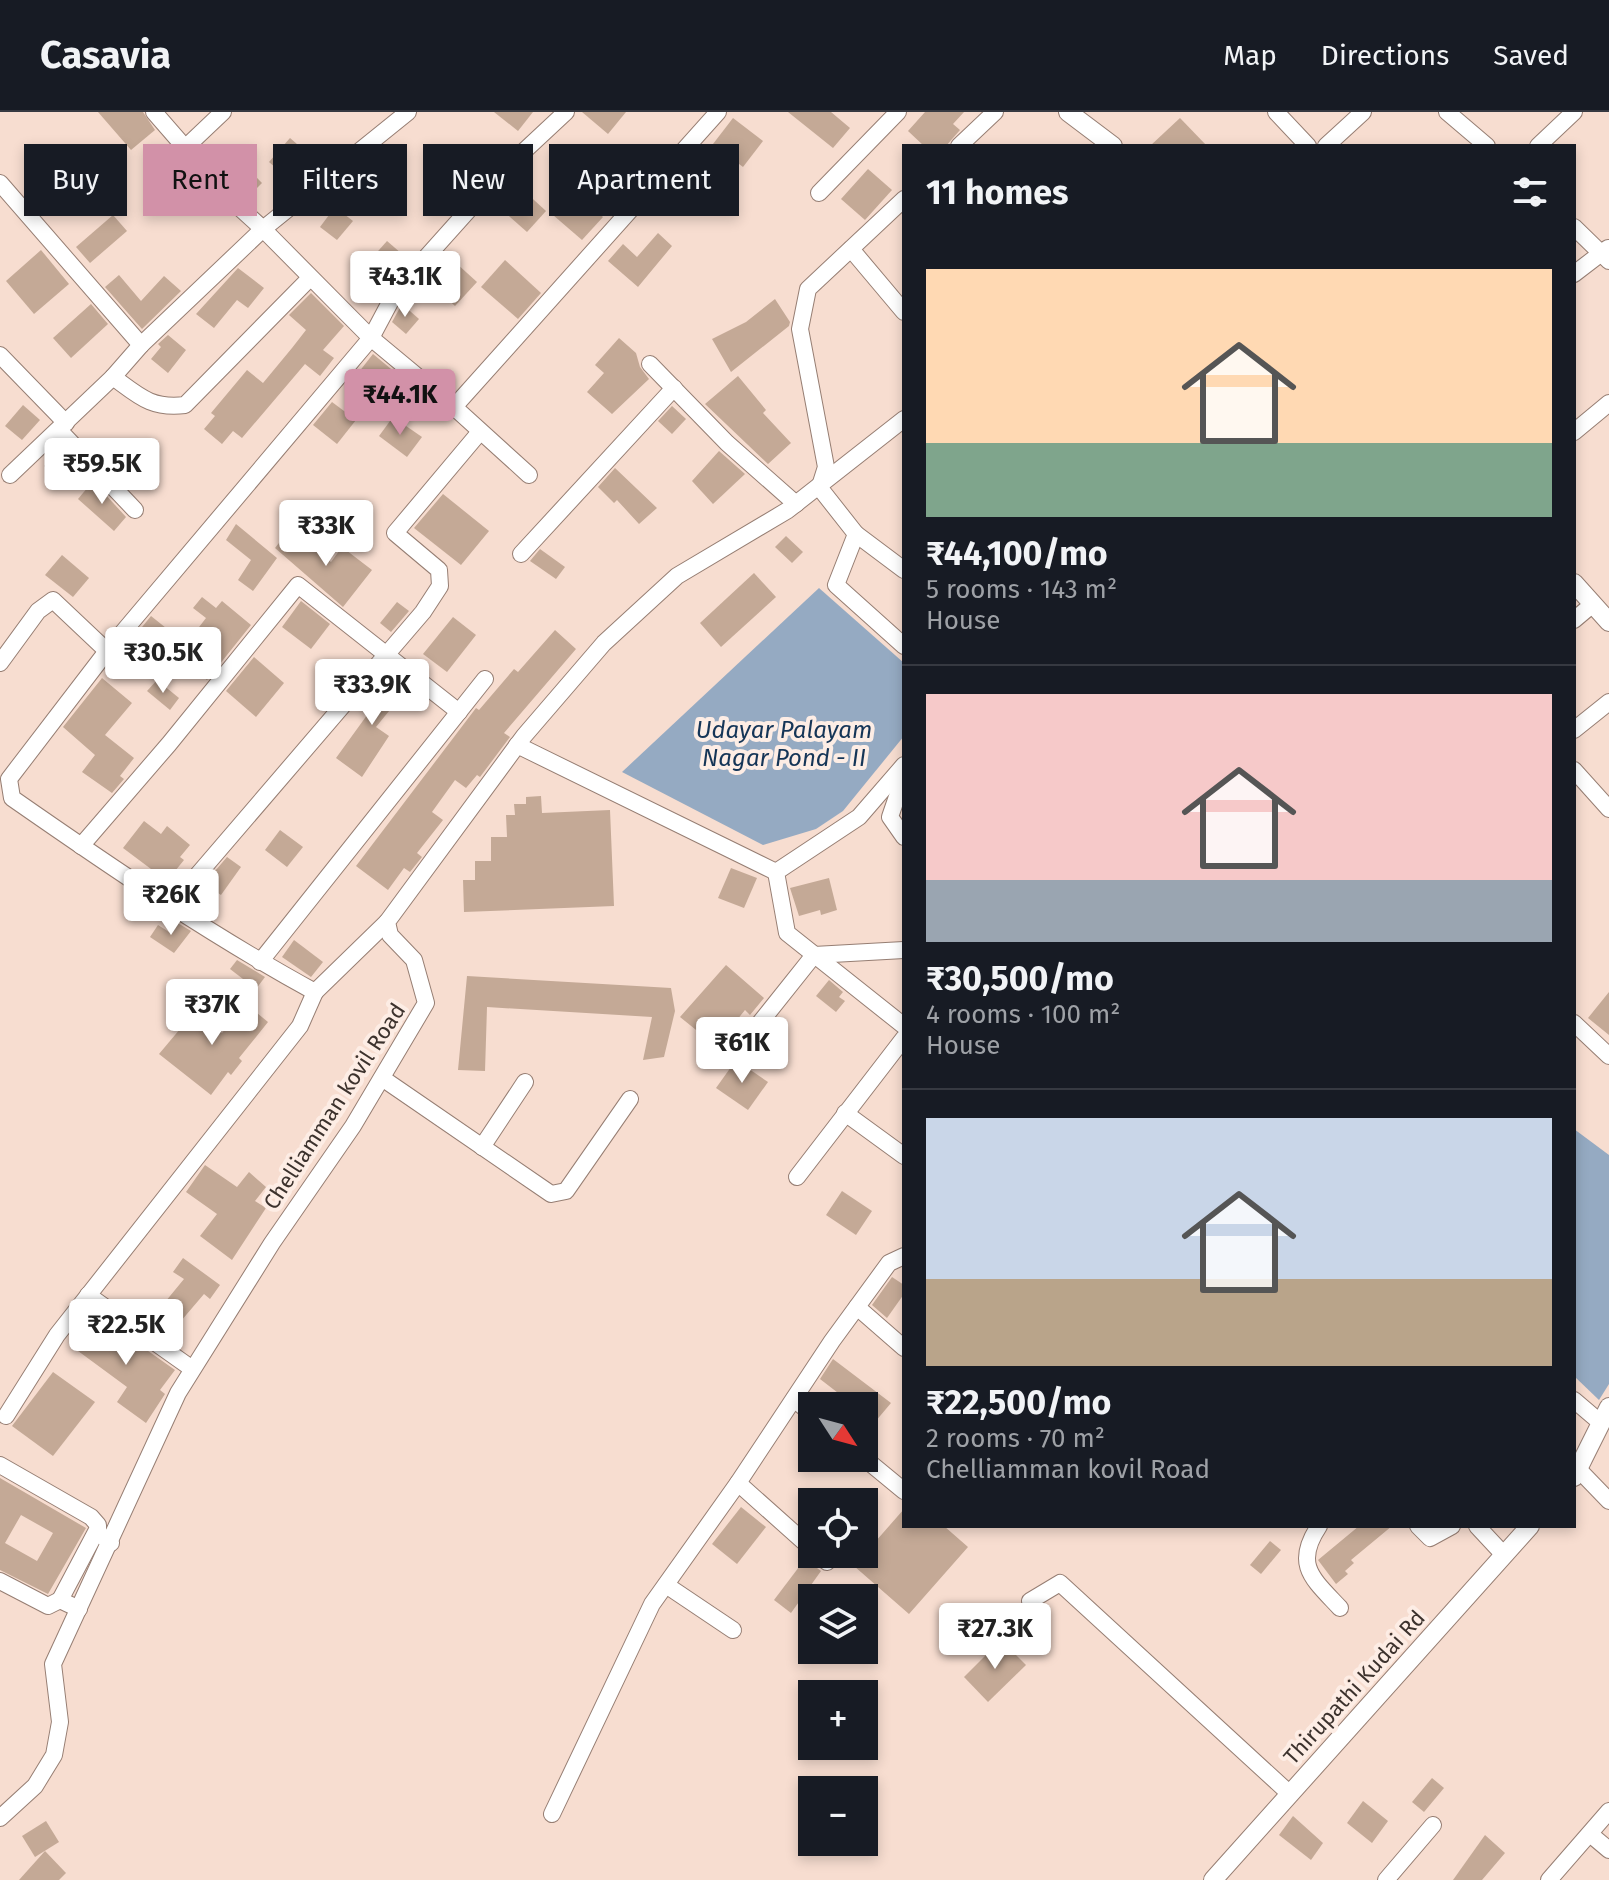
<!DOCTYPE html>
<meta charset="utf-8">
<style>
:root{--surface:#171b24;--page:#242831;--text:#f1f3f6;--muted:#9ea1a6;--line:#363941;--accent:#d291a8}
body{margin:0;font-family:"Fira Sans",sans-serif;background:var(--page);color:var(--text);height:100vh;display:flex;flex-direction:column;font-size:30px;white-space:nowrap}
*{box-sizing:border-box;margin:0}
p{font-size:26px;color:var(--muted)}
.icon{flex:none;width:44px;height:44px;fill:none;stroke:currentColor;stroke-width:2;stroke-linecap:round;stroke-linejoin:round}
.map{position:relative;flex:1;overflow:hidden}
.side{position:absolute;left:902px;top:32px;width:674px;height:1384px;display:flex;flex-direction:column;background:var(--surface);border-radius:0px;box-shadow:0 4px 12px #0003}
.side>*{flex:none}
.guide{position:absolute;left:24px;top:32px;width:758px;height:72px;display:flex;gap:16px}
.needle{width:52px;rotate:126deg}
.tools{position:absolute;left:798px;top:1280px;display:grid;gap:16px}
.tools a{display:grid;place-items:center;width:80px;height:80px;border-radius:0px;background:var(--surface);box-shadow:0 4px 12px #0003;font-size:40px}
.price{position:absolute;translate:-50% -68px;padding:0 18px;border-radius:8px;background:#fff;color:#222;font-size:26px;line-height:52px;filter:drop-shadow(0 2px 4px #0008)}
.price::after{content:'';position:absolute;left:50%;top:48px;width:24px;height:18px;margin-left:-12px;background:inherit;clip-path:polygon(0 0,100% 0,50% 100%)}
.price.on{background:var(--accent);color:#111}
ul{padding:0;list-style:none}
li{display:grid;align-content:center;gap:16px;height:424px;padding:0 24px}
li+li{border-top:2px solid var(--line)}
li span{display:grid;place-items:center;height:248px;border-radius:0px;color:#555}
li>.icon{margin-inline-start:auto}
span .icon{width:144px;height:144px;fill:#fffc;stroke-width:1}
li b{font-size:34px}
h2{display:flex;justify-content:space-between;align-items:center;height:96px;padding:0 24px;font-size:34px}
.tag{padding:0 28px;border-radius:0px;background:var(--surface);box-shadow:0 4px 12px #0003;font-size:28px;line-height:72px}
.tag.on{background:var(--accent);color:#111}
header{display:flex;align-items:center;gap:48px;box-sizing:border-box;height:112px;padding:0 40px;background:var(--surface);border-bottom:2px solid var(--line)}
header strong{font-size:38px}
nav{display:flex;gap:44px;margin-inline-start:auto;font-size:28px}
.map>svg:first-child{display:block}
.water{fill:#95aac2}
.building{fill:#c4a996;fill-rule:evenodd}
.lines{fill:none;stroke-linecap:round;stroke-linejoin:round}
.minor-casing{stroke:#967e73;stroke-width:18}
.tertiary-casing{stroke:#967e73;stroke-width:20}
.minor{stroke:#fff;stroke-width:16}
.tertiary{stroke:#fff;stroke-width:18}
.labels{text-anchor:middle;stroke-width:8;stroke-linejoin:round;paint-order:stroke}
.street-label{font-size:22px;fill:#3c322d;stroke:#fdede5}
.water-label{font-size:24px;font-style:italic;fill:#153557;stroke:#fdede5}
</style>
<header>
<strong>Casavia</strong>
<nav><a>Map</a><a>Directions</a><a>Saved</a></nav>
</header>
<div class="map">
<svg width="1609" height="1768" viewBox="0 0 1609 1768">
<rect width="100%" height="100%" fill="#f7ddd0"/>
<!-- water -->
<g class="water">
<path d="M819,476L904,551V624L843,699L816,717L763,733L622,660Z"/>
<path d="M1574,1017L1609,1043V1272L1599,1288L1574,1264Z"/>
</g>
<!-- building -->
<g class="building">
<path d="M98,0H143L155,18L131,38Z"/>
<path d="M494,0H533L518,19Z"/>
<path d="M582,0H626L608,22Z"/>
<path d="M788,0H831L850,16L833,36Z"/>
<path d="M925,0H964L953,12L960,18L946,34H924L908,19Z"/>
<path d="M733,6L763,29L743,55L713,32Z"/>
<path d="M1180,6L1207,34H1150Z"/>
<path d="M290,26L312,45L291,69L269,50Z"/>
<path d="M466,33L493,54L474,76L448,56Z"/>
<path d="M239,47L262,71L251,82L227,58Z"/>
<path d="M868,57L892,78L865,108L841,87Z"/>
<path d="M511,67L546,99L527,120L492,89Z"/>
<path d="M574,79L603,105L582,128L553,103Z"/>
<path d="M335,95L353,109L337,128L320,115Z"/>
<path d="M113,103L127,119L90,151L76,135Z"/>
<path d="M658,121L672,134L638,175L608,149L623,132L637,145Z"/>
<path d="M387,129L409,148L385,176L363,156Z"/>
<path d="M41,138L69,172L34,202L6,169Z"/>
<path d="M445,141L477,170L455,194L424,165Z"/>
<path d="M505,148L541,181L518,207L481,175Z"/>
<path d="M238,156L264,176L248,196L237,188L214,216L196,202Z"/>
<path d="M119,163L141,189L164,164L181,179L142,217L105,175Z"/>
<path d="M311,181L344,214L323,238L334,246L320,264L305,252L242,326L233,319L222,332L204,317L215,304L211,301L247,258L263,271L292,236L306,218L289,203Z"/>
<path d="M775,187L790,210L789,214L731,260L712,227L746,210Z"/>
<path d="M91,192L108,212L71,246L53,226Z"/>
<path d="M402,192L419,207L406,222L392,210Z"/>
<path d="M168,223L186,238L168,261L151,247L161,235L158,232Z"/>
<path d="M619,226L636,241L640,255L649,267L612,302L587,280L604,261L595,253Z"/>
<path d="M373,242L408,271L391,293L355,265Z"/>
<path d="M738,264L766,298L763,301L791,331L768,352L705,292Z"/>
<path d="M332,290L356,308L337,332L313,313Z"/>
<path d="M23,293L40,308L22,328L5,314Z"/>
<path d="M672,294L686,307L672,322L658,309Z"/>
<path d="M393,305L422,325L407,345L379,324Z"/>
<path d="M61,336L74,350L58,367L44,354Z"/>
<path d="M719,339L745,362L713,392L692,369Z"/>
<path d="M615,356L657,396L639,412L617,388L614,391L598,375Z"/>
<path d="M93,369L126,405L114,419L78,387Z"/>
<path d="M443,382L489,419L461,453L414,416Z"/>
<path d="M236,412L277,446L253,479L238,468L251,448L226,428Z"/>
<path d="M290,417L331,450L342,435L372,458L343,495L275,436Z"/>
<path d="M786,424L803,440L792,451L775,435Z"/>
<path d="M540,437L565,455L556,467L530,449Z"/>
<path d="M62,443L89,466L73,485L45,463Z"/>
<path d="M754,461L776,485L721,535L700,511Z"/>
<path d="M202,485L216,496L222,489L251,513L207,568L172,542L169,545L138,520L151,504L186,532L206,506L193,496Z"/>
<path d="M301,489L330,512L311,537L282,515Z"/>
<path d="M397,490L409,499L391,520L380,511Z"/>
<path d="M453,505L476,523L447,560L423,542Z"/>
<path d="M555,518L576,537L504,621L510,625L480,665L477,663L466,676L455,668L432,700L443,708L417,741L422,745L410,760L404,756L388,778L356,754L476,596L479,598L514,557L518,560Z"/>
<path d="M254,545L284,571L256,605L226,579Z"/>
<path d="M386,560L407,577L376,615L389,624L362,665L336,646L378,588L369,581Z"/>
<path d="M102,566L132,591L105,623L134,646L120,664L124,667L112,681L82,660L95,643L63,615Z"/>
<path d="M157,568L179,586L170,598L147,579Z"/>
<path d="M541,684L542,701L610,698L614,794L464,800L463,768H475V749H491V725H507L506,703H515L514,692H526V685Z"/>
<path d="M144,709L161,722L167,714L190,733L180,745L184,748L167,769L123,736Z"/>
<path d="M280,718L303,735L287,755L265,738Z"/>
<path d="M227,745L241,755L221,783L204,772Z"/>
<path d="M731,756L757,766L744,796L718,786Z"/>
<path d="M829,766L837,798L821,803L820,798L799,804L790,776Z"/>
<path d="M176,810L191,819L174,841L150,825L158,813L169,820Z"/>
<path d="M294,828L323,850L311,865L282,845Z"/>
<path d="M237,848L265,865L256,877L230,857Z"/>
<path d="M726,853L764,886L750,903L745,898L716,934L680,905Z"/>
<path d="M467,864L671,876L675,899L664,945L643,948L652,905L487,895L485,959L458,958Z"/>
<path d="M829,868L843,880L839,885L845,889L836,900L816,884Z"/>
<path d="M1609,880V923L1588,906Z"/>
<path d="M246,892L268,910L239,946L242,949L231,963L228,960L211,983L159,942L196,898L222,921Z"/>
<path d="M736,948L768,970L748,998L716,976Z"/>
<path d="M205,1053L237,1075L249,1060L266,1075L255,1089L266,1096L232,1148L200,1124L217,1102L186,1080Z"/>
<path d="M842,1079L872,1099L856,1123L826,1103Z"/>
<path d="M183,1146L220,1173L210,1187L204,1182L175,1216L156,1201L184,1167L173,1160Z"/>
<path d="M892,1165L904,1173V1182L887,1206L872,1193Z"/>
<path d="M90,1203L138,1238L141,1234L175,1258L160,1278L165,1282L146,1311L117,1290L127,1275L74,1236L84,1222L79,1219Z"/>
<path d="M833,1247L891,1291L864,1323V1294H855L820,1267Z"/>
<path d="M53,1260L95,1290L53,1344L12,1314Z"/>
<path d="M0,1366L86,1416L48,1482L0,1458ZM21,1403L53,1421L37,1449L5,1431Z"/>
<path d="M741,1395L766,1415L737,1452L712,1432Z"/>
<path d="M904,1397V1414H944L968,1435L909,1502L854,1454Z"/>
<path d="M1359,1414H1392L1351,1448L1354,1451L1345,1459L1348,1462L1336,1472L1318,1448Z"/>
<path d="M1270,1429L1281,1438L1261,1462L1250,1453Z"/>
<path d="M805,1447L821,1459L791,1501L774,1488Z"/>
<path d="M1001,1528L1026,1553L988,1590L964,1565Z"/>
<path d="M1432,1666L1444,1676L1424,1700L1412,1690Z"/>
<path d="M1363,1689L1388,1709L1372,1731L1347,1711Z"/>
<path d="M1293,1704L1323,1731L1311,1748L1279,1723Z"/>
<path d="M46,1709L59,1730L35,1745L22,1724Z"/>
<path d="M1485,1723L1505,1741L1482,1768H1453Z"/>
<path d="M45,1739L66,1761L59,1768H19Z"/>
</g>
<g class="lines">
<defs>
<g id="minor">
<path d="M154,0L228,85L263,117L408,0"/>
<path d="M1276,0L1308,34"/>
<path d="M1447,0L1487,34"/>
<path d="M959,34L995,0"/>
<path d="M1326,34L1363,0"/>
<path d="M1538,34L1574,0"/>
<path d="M185,36L223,0"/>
<path d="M0,71L141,233L263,117L371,226L454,295L718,0"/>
<path d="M819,81L898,0"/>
<path d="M1574,115L1609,149"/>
<path d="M851,137L904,200"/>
<path d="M1574,162L1608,136"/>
<path d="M141,233L113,265C139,284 151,297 185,293L310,166"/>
<path d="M0,243L66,311"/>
<path d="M650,252L727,331L796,392"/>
<path d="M454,295L529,363"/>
<path d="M59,318L135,398"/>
<path d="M1574,320L1609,291"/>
<path d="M10,363L113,265"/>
<path d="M820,374L826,355L800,217L808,177L904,87"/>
<path d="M819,375L856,422L836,473L904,534"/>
<path d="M856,422L904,458"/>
<path d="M521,442L674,276"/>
<path d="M1574,508L1593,492"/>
<path d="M0,551L38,499L53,488L107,539"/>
<path d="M1574,618L1609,590"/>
<path d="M517,633L776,760"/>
<path d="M904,653L859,705L776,760L787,821L904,914"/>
<path d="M1574,658L1609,697"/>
<path d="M904,664L890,705L904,725"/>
<path d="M81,734L169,632L298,473L459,600"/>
<path d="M170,795L423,500L440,474L439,458L395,421L479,321"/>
<path d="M387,810L315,880C209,822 111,755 12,686L9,667L107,539L371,226L396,179L507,55L566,0"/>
<path d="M260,850L485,567"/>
<path d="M1574,911L1609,944"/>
<path d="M759,912L814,843L904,838"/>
<path d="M382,966L551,1082L566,1079L630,987"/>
<path d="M845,1001L904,1044"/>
<path d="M482,1035L525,970"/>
<path d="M797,1065L904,926"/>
<path d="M88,1183L191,1256"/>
<path d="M857,1195L904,1236"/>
<path d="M794,1287L812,1302"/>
<path d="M1574,1288L1601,1311"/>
<path d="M6,1304L57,1223L300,914L315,880"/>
<path d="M864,1346L904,1379"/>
<path d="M0,1353L91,1405L98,1413V1421L111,1431"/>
<path d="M1580,1359L1609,1389"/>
<path d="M738,1371L812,1437"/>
<path d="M1319,1414C1293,1453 1313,1467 1340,1496"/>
<path d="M1418,1414L1430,1426L1452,1414"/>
<path d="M1477,1414L1504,1443"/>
<path d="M818,1442L827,1450"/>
<path d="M0,1469L48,1494L60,1488L79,1497"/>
<path d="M666,1473L733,1518"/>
<path d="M60,1488L97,1418"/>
<path d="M1030,1489L1060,1471L1290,1682"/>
<path d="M552,1702L652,1492L738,1371L832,1229L889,1151L904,1144"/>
<path d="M0,1706L35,1674L54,1643L60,1610L53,1552L178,1281L272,1131L353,1014L426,891L414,848L390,823L387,810L524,624L604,531L677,464L788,398L904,307"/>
<path d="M1590,1722L1609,1738"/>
<path d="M1386,1768L1433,1713"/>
<path d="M1549,1768L1609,1699"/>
</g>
<g id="tertiary">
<path d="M1068,0L1113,34"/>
<path d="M1574,471L1609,510"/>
<path d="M1574,1365L1609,1295"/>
<path d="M1213,1768L1530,1414"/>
</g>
</defs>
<!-- minor casing -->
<use href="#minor" class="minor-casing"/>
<!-- tertiary casing -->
<use href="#tertiary" class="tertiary-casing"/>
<!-- minor -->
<use href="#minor" class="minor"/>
<!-- tertiary -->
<use href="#tertiary" class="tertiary"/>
</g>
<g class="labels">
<!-- street labels -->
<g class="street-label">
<text transform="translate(334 994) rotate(-57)" y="8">Chelliamman kovil Road</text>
<text transform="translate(1354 1575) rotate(-48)" y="8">Thirupathi Kudai Rd</text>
</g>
<!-- water labels -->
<g class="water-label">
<text x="784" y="626">Udayar Palayam<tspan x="784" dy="28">Nagar Pond - II</tspan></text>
</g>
</g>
</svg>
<div class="tools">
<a><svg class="needle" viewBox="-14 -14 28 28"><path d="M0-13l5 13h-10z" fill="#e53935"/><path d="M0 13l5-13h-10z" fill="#9ea1a6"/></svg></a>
<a><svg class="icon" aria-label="locate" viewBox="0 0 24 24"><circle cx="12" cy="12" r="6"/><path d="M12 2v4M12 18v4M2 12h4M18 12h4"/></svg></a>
<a><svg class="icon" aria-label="layers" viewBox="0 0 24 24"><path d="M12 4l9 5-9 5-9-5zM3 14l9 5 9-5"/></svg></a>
<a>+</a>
<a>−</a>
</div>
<b class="price" style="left:405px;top:207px">₹43.1K</b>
<b class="price on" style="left:400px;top:325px">₹44.1K</b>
<b class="price" style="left:102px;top:394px">₹59.5K</b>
<b class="price" style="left:326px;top:456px">₹33K</b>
<b class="price" style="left:163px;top:583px">₹30.5K</b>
<b class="price" style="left:372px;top:615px">₹33.9K</b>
<b class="price" style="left:171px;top:825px">₹26K</b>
<b class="price" style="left:212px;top:935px">₹37K</b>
<b class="price" style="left:742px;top:973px">₹61K</b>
<b class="price" style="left:126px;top:1255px">₹22.5K</b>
<b class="price" style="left:995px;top:1559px">₹27.3K</b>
<div class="guide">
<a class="tag">Buy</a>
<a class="tag on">Rent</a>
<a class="tag">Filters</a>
<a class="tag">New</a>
<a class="tag">Apartment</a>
</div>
<section class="side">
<h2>11 homes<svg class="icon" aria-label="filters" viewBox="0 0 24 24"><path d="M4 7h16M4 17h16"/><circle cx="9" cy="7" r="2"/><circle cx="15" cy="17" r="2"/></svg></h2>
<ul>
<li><span style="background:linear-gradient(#ffd9b3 70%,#7fa58c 0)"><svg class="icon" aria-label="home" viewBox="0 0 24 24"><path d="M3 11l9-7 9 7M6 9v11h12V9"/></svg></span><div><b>₹44,100/mo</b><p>5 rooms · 143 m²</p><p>House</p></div></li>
<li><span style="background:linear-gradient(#f6c9c9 75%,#9aa5b1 0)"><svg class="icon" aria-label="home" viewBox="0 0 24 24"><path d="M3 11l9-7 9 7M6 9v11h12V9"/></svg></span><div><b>₹30,500/mo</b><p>4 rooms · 100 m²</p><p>House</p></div></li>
<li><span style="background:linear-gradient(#c9d6e8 65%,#b9a48a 0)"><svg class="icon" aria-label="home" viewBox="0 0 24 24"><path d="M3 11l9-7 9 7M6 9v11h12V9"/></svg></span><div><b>₹22,500/mo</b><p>2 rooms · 70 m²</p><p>Chelliamman kovil Road</p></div></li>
</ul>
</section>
</div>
